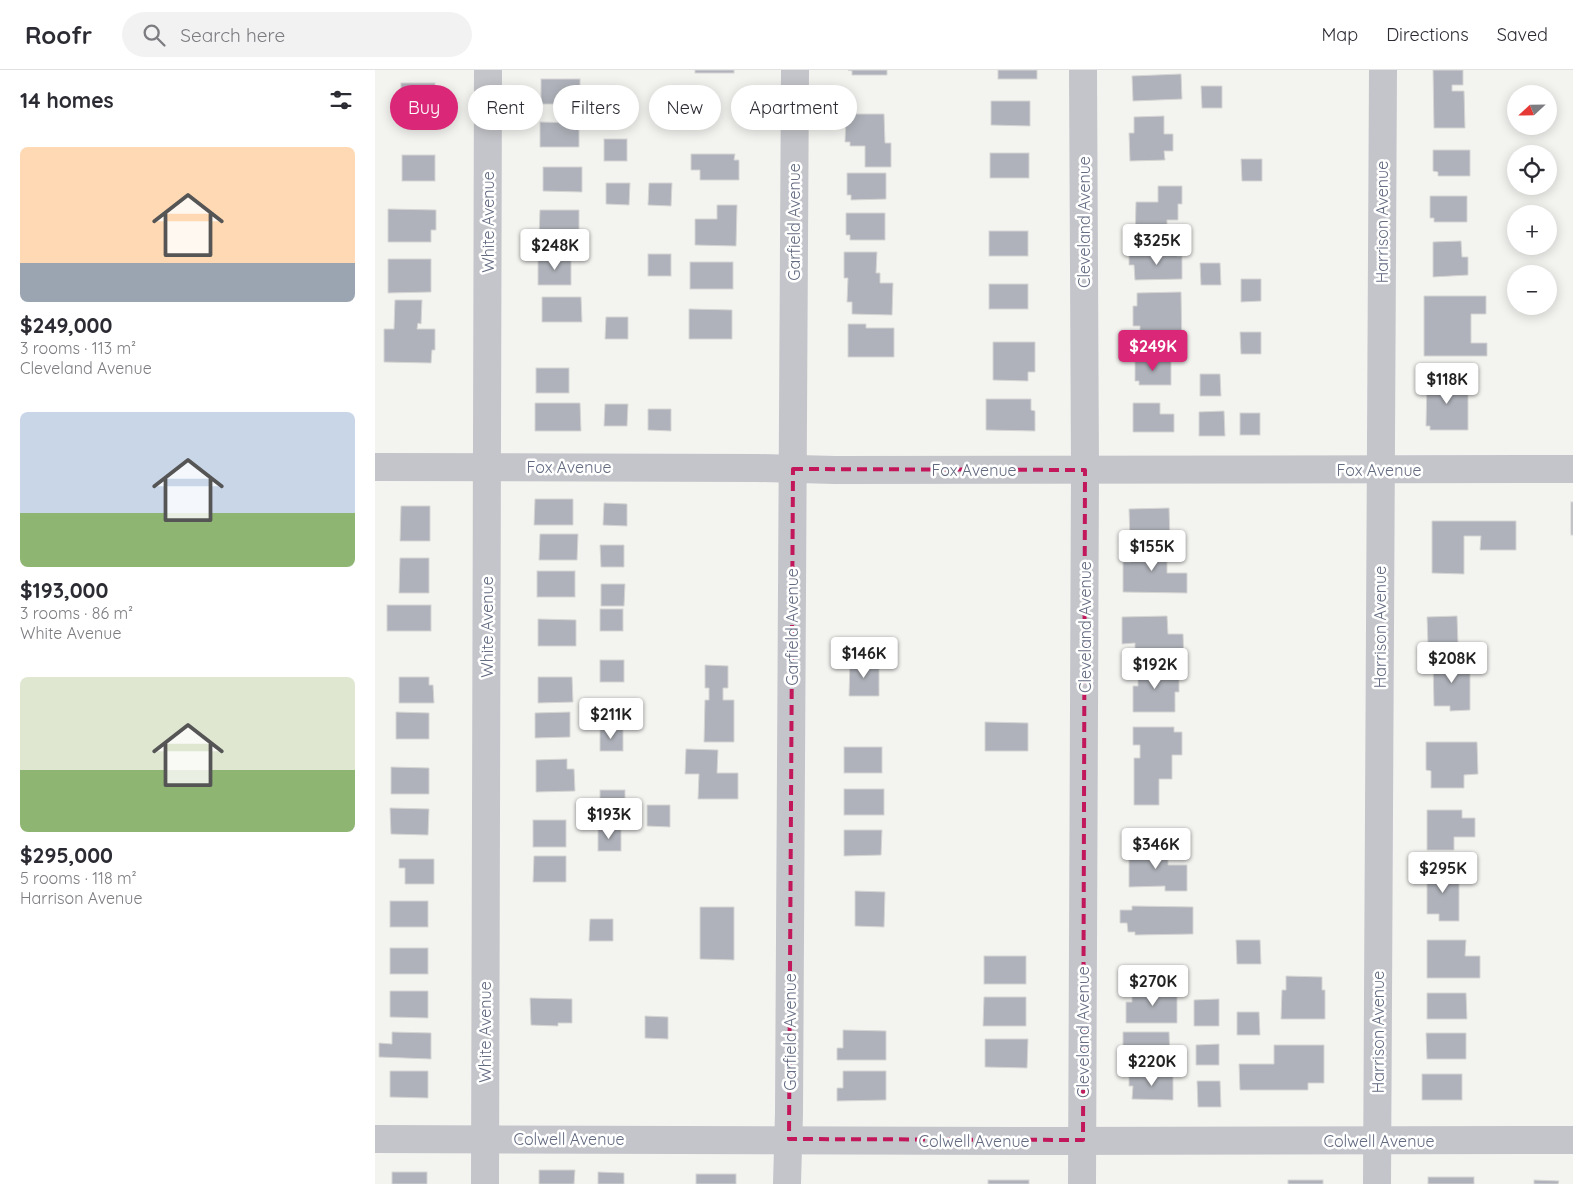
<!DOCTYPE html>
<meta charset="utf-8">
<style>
:root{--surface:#fff;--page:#f2f2f3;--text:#2b2b33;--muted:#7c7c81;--line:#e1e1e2;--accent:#db2777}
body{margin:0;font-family:Quicksand,sans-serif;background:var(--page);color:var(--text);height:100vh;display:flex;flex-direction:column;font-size:19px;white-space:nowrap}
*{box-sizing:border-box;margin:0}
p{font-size:16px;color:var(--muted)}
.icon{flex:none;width:28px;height:28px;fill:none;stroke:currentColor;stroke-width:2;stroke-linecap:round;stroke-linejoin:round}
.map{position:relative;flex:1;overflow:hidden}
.details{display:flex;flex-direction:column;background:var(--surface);width:375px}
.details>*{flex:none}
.top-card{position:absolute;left:15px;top:15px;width:475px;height:45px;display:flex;gap:10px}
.needle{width:32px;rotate:248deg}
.tools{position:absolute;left:1132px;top:15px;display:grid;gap:10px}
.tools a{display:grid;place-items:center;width:50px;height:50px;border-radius:50%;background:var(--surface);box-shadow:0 2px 12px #0003;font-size:25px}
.price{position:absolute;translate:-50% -42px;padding:0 11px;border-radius:5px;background:#fff;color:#222;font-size:16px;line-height:32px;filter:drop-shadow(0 1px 2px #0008)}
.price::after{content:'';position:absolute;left:50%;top:30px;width:15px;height:11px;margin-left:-8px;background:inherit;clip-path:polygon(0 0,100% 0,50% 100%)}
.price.selected{background:var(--accent);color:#fff}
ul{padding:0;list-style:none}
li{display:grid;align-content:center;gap:10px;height:265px;padding:0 20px}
li span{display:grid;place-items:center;height:155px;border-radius:8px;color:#555}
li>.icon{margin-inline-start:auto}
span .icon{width:90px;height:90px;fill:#fffc;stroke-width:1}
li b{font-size:21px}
h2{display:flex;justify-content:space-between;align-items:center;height:60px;padding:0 20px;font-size:21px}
.tag{padding:0 18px;border-radius:22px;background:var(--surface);box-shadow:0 2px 12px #0003;font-size:18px;line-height:45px}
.tag.selected{background:var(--accent);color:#fff}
header{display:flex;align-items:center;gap:30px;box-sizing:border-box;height:70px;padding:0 25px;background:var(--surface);border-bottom:1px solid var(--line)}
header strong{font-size:24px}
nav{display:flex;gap:28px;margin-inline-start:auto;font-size:18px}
.search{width:350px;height:45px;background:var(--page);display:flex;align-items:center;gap:12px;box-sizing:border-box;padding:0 18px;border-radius:28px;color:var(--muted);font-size:19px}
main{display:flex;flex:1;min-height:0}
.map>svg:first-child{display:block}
.building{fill:#afb2ba;stroke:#d5d5d3}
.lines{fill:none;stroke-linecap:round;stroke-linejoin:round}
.minor{stroke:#c4c5ca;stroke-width:28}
.marked{fill:none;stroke:#c2185b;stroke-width:4;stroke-dasharray:10 6;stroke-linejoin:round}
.labels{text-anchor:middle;stroke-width:5;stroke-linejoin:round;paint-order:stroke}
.street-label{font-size:16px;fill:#636b81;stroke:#fff}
</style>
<header>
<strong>Roofr</strong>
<div class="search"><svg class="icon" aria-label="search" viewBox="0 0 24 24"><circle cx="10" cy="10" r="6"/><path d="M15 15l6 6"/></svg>Search here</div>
<nav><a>Map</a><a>Directions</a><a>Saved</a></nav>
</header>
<main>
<section class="details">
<h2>14 homes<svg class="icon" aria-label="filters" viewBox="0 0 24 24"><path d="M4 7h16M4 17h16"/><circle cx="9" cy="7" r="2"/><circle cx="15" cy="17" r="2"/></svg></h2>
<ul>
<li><span style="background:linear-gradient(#ffd9b3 75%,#9aa5b1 0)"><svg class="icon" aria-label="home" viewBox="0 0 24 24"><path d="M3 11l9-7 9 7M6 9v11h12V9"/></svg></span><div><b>$249,000</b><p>3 rooms · 113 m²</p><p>Cleveland Avenue</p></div></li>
<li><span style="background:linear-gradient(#c9d6e8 65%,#8fb573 0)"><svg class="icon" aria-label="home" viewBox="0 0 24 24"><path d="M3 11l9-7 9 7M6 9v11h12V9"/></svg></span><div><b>$193,000</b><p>3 rooms · 86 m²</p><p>White Avenue</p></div></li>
<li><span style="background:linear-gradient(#dfe7d0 60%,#8fb573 0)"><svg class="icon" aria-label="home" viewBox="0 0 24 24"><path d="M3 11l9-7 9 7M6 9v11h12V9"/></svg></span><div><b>$295,000</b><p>5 rooms · 118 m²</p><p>Harrison Avenue</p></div></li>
</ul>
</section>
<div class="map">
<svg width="1198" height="1114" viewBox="0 0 1198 1114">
<rect width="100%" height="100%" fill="#f3f4f0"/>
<!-- building -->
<g class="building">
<rect x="320" y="0" width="39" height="3"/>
<path d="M512,0V5H477V1L473,0Z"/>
<rect x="623" y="0" width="39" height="9"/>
<path d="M1058,0H1088V15H1077V21H1089L1090,58H1059Z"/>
<path d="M806,4L807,29L758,31L757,6Z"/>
<rect x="166" y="9" width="39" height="25"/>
<rect x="26" y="13" width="34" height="26"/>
<path d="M826,16H847V38H827Z"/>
<path d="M616,31H655V56L616,55Z"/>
<path d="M471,44H509L510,73H516V97H490V76H475V72H470Z"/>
<path d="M789,46V64H798V81H789L790,90L755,91L754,63H759V47Z"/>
<path d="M165,52L204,53V77H165Z"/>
<rect x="229" y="69" width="23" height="22"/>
<path d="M1058,80H1095V106H1063V102L1058,101Z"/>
<rect x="615" y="83" width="39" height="25"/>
<path d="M316,84H360L359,90H364V110H325V100H316Z"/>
<rect x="27" y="85" width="33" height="26"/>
<path d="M866,89H887V111H867Z"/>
<path d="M168,97H207V122L168,121Z"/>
<path d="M472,103H511V129L476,130V125H472Z"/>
<path d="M231,113H255L254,135L231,134Z"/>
<path d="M274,113H297L296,136L273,135Z"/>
<path d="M783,116H807V134H803V150H792V173H760L761,132H783Z"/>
<path d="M1055,126H1092V152H1059V148H1055Z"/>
<path d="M342,135H362L361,176L320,175V149H342Z"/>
<path d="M13,139L61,140V160H56V172H13Z"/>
<path d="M165,140H204V165H164Z"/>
<path d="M471,143H510V170H475V165H471Z"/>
<rect x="614" y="161" width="39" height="25"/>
<path d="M1086,171L1087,187H1093V205L1058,207V172Z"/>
<path d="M469,182H502L501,203H505V213H518L517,245L477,244V232H472L473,208H469Z"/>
<path d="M802,182V186H807V209L760,210L759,195H754V183Z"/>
<rect x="273" y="184" width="23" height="22"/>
<path d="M196,186V215H163V187Z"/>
<path d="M13,189H56V222L13,223Z"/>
<rect x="315" y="192" width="43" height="27"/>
<path d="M825,193H845L846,215H826Z"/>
<path d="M866,209H886V231L866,232Z"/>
<rect x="614" y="214" width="39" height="25"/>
<path d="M806,222L807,280H765V256H758V236H762V223Z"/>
<path d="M1049,226H1111V244H1096V273H1112V286H1049Z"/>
<path d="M167,227H206L207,252H167Z"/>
<path d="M20,230H47L46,254L43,253L42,259H60V280H57L56,293L9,292V259H19Z"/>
<path d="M314,239L357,240V269H314Z"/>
<path d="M231,247H253V269H230Z"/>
<path d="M473,254H491V258H519V287H473Z"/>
<path d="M865,262H886V284H866Z"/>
<path d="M618,272H660V302H653V311L618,310Z"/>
<path d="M760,290H796V315H764V311H760Z"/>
<rect x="161" y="298" width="33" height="25"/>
<path d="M825,304H845L846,326H825Z"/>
<path d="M1052,310H1093V360H1055V356H1051Z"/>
<path d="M611,329H656V340L660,341V361L611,360Z"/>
<path d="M160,333H205L206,361H160Z"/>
<path d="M758,333H785V344H799V362H758Z"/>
<path d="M230,334H253L252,356H229Z"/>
<path d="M273,339H296V361L273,360Z"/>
<path d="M849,341L850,366H824V342Z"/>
<rect x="865" y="343" width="20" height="22"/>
<path d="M160,429H198V455H159Z"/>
<rect x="1196" y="432" width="2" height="33"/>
<path d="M229,433L252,434V456L228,455Z"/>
<path d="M26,436H55V471H25Z"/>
<path d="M794,438L795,468L755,469L754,439Z"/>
<path d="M1057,451H1141V480H1105L1106,466H1089V504L1057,503Z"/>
<path d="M165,464H203L202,490H164Z"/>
<path d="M225,475H249V497H226Z"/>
<path d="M756,476H792V503H812V523L748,522V492H756Z"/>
<path d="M25,488H54V523H24Z"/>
<rect x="162" y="501" width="38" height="26"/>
<path d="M226,514H250L249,536H226Z"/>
<rect x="12" y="535" width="44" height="26"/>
<rect x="225" y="539" width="23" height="22"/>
<path d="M792,546L793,564H808L809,591L760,592V573L747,574V547Z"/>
<path d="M1082,546L1083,574L1053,575L1052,547Z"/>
<path d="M163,549L201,550V576H163Z"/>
<rect x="225" y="590" width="24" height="22"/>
<path d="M1095,590V640L1075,641V636H1059L1058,591Z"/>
<path d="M475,591L504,592V626H474Z"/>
<path d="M330,595L353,596V618H348V630H359V672H329L330,630H334V618H330Z"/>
<path d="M763,597H796V605H804V622H800V642H758V616H763Z"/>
<path d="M24,607H54V615H58L59,633H24Z"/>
<path d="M163,607H197L198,632L163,633Z"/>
<path d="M21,642L54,643V669H21Z"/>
<path d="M195,642V667L160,668V643Z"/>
<path d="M610,652L653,653V681H610Z"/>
<path d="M758,657H799V662H807V685H797V709H784V735H759V688H765V675H758Z"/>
<rect x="225" y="659" width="23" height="22"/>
<path d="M1051,672H1102L1103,704L1089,705V718H1056V701L1051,700Z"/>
<rect x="469" y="677" width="38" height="26"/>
<path d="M311,679L343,680L342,703H363V729H323L324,704H310Z"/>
<path d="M192,689V699H199L200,721L161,722V690Z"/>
<path d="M16,697L54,698V724H16Z"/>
<rect x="469" y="719" width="40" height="26"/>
<rect x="225" y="720" width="25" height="26"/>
<path d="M272,735H295V757L272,756Z"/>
<path d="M15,738L54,739L53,765L16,764Z"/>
<path d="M1052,740H1087V748H1100V767H1079V780H1052Z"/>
<rect x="158" y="750" width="33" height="27"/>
<rect x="223" y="759" width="23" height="22"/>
<path d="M469,760H507L506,785L469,786Z"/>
<path d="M760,778H793V795H812V821H790V816L754,817V785L759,786Z"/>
<path d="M159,786H191V812H158Z"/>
<path d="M24,789H59V814H30V798H24Z"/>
<path d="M1052,799L1084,800V851H1064V844H1052Z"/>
<path d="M480,821L510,822L509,857L480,856Z"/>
<rect x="15" y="831" width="38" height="26"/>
<path d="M757,836L818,837V864L760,865V862H753L752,853H745V840H757Z"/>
<path d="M325,837H359V890L325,889Z"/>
<path d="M215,849H238V871H214Z"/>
<path d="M861,870H885L886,894H862Z"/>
<path d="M1052,870H1091L1090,886H1105V908H1052Z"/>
<rect x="15" y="878" width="38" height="26"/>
<rect x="609" y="886" width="42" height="28"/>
<path d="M911,906L947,907V920H950V949H906L907,920H911Z"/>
<path d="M757,920H802V953H751V932H757Z"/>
<path d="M15,921H53V948L15,947Z"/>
<path d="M1052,923H1091L1092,949H1052Z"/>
<path d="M609,927H651V956H608Z"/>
<path d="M155,928L197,929V953H183V956L156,955Z"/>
<path d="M844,929V956H819V930Z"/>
<path d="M862,942H884L885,965H862Z"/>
<path d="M270,946L293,947V969L270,968Z"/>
<path d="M468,960L511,961V990H462V978H468Z"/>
<path d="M17,962L56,963V989L4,987V973L17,974Z"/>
<path d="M748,962H794L795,990H754V981H748Z"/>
<path d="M1051,963H1091V989H1052Z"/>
<path d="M610,969H653L652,998L610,997Z"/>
<path d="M844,974V995H821V975Z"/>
<path d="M899,975H949V1013H933V1020H865L864,994H899Z"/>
<path d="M15,1001H53V1028L15,1027Z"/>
<path d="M468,1001H511V1030L462,1031V1018H468Z"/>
<path d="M754,1004L798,1005V1030L757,1029L758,1016H754Z"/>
<rect x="1047" y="1004" width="40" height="26"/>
<path d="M822,1011H845L846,1037H823Z"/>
<path d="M164,1100H200L199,1114H164Z"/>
<rect x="17" y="1102" width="35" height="12"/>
<path d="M223,1102L249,1103V1114H223Z"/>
<rect x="321" y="1104" width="40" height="10"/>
<rect x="1053" y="1107" width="46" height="7"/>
<rect x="613" y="1110" width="41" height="4"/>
<rect x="913" y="1110" width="35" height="4"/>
<path d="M1159,1110L1184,1111L1183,1114H1159Z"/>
</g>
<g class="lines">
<!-- minor -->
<g class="minor">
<path d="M0,397L383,398L460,400L1198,399"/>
<path d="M0,1069L677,1071L1198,1070"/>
<path d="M110,1114L113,0"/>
<path d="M412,1114L414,1043L420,0"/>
<path d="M707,1114L710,400L708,0"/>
<path d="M1002,1114L1008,0"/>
</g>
</g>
<!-- marked area -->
<path class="marked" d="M418,399L710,400L708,1070L414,1069Z"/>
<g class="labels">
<!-- street labels -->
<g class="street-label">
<text transform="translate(113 152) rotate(-90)" y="6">White Avenue</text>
<text transform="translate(419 152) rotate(-90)" y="6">Garfield Avenue</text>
<text transform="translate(709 152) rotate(-90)" y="6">Cleveland Avenue</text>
<text transform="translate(1007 152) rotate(-90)" y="6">Harrison Avenue</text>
<text x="194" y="403">Fox Avenue</text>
<text x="599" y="406">Fox Avenue</text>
<text x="1004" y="406">Fox Avenue</text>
<text transform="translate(112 557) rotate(-90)" y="6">White Avenue</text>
<text transform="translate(417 557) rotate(-90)" y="6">Garfield Avenue</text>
<text transform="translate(710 557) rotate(-90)" y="6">Cleveland Avenue</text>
<text transform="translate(1005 557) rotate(-90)" y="6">Harrison Avenue</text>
<text transform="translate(110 962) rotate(-90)" y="6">White Avenue</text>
<text transform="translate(415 962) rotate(-90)" y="6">Garfield Avenue</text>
<text transform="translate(708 962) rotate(-90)" y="6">Cleveland Avenue</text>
<text transform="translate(1003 962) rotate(-90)" y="6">Harrison Avenue</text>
<text x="194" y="1075">Colwell Avenue</text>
<text x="599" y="1077">Colwell Avenue</text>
<text x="1004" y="1077">Colwell Avenue</text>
</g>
</g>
</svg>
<div class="tools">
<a><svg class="needle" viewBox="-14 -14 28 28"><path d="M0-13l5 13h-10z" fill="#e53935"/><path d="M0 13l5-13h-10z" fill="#7c7c81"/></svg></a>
<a><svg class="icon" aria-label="locate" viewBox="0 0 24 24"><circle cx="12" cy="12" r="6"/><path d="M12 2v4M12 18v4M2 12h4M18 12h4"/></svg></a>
<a>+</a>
<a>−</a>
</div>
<b class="price" style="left:782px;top:196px">$325K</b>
<b class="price" style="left:180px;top:201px">$248K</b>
<b class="price selected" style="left:778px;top:302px">$249K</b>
<b class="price" style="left:1072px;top:335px">$118K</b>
<b class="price" style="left:777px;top:502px">$155K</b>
<b class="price" style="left:489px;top:609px">$146K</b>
<b class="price" style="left:1077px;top:614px">$208K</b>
<b class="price" style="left:780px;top:620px">$192K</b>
<b class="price" style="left:236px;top:670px">$211K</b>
<b class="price" style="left:234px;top:770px">$193K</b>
<b class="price" style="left:781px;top:800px">$346K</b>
<b class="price" style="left:1068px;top:824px">$295K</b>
<b class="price" style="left:778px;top:937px">$270K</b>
<b class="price" style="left:777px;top:1017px">$220K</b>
<div class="top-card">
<a class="tag selected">Buy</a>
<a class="tag">Rent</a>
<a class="tag">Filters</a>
<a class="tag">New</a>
<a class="tag">Apartment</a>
</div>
</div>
</main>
